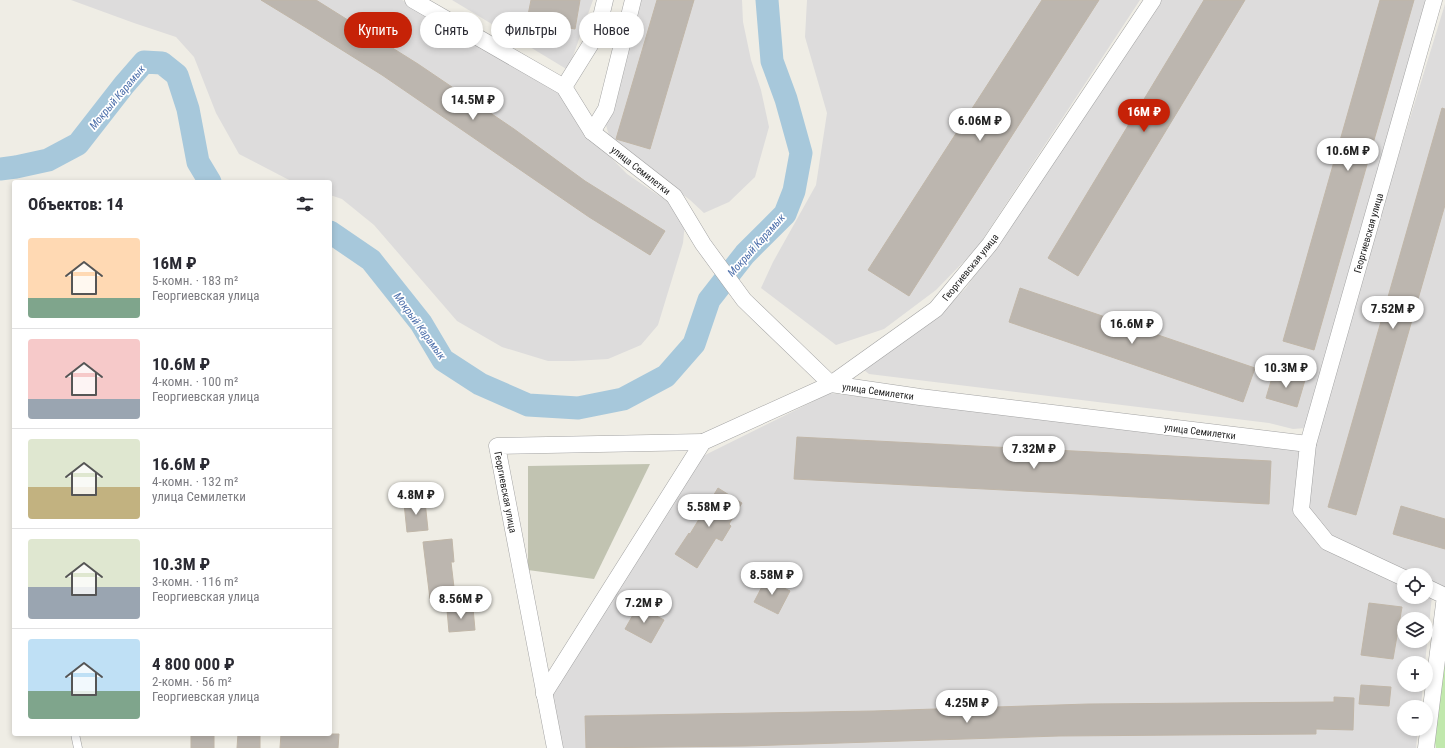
<!DOCTYPE html>
<html lang="ru">
<meta charset="utf-8">
<style>
:root{--surface:#fff;--page:#f7f7f7;--text:#2b2b33;--muted:#7c7c81;--line:#e1e1e2;--accent:#c62207}
body{margin:0;font-family:"Roboto Condensed",sans-serif;background:var(--page);color:var(--text);height:100vh;display:flex;flex-direction:column;font-size:15px;white-space:nowrap}
*{box-sizing:border-box;margin:0}
p{font-size:13px;color:var(--muted)}
.icon{flex:none;width:22px;height:22px;fill:none;stroke:currentColor;stroke-width:2;stroke-linecap:round;stroke-linejoin:round}
.map{position:relative;flex:1;overflow:hidden}
.drawer{position:absolute;left:12px;top:180px;width:320px;height:556px;display:flex;flex-direction:column;background:var(--surface);border-radius:4px;box-shadow:0 2px 6px #0003}
.drawer>*{flex:none}
.hud{position:absolute;left:344px;top:12px;width:380px;height:36px;display:flex;gap:8px}
.controls{position:absolute;left:1397px;top:568px;display:grid;gap:8px}
.controls a{display:grid;place-items:center;width:36px;height:36px;border-radius:50%;background:var(--surface);box-shadow:0 2px 6px #0003;font-size:20px}
.price{position:absolute;translate:-50% -34px;padding:0 9px;border-radius:14px;background:#fff;color:#222;font-size:13px;line-height:26px;filter:drop-shadow(0 1px 2px #0008)}
.price::after{content:'';position:absolute;left:50%;top:24px;width:12px;height:9px;margin-left:-6px;background:inherit;clip-path:polygon(0 0,100% 0,50% 100%)}
.price.on{background:var(--accent);color:#fff}
ul{padding:0;list-style:none}
li{display:flex;align-items:center;gap:12px;height:100px;padding:0 16px}
li+li{border-top:1px solid var(--line)}
li span{display:grid;place-items:center;flex:none;width:112px;height:80px;border-radius:4px;color:#555}
li>.icon{margin-inline-start:auto}
span .icon{width:48px;height:48px;fill:#fffc;stroke-width:1}
li b{font-size:17px}
h2{display:flex;justify-content:space-between;align-items:center;height:48px;padding:0 16px;font-size:17px}
.tag{padding:0 14px;border-radius:18px;background:var(--surface);box-shadow:0 2px 6px #0003;font-size:14px;line-height:36px}
.tag.on{background:var(--accent);color:#fff}
.map>svg:first-child{display:block}
.residential{fill:#dddcdc;fill-rule:evenodd}
.construction{fill:#c1c3b1}
.grass{fill:#c1e8ad}
.lines{fill:none;stroke-linecap:round;stroke-linejoin:round}
.river{stroke:#a7c8db;stroke-width:23}
.building{fill:#bcb6af;stroke:#c0b6a8}
.service-casing{stroke:#a3a3a3;stroke-width:9}
.minor-casing{stroke:#a3a3a3;stroke-width:17}
.service{stroke:#fff;stroke-width:8}
.minor{stroke:#fff;stroke-width:16}
.labels{text-anchor:middle;stroke-width:3.5;stroke-linejoin:round;paint-order:stroke}
.street-label{font-size:10px;fill:#1f1f1f;stroke:#fff}
.water-label{font-size:11px;font-style:italic;fill:#4e70ab;stroke:#fff}
</style>
<div class="map">
<svg width="1445" height="748" viewBox="0 0 1445 748">
<rect width="100%" height="100%" fill="#efede5"/>
<!-- residential -->
<g class="residential">
<path d="M71,0H402L560,87L588,134L627,174L680,210L685,222L683,243L658,325L641,345L608,359L573,361H548L502,347L457,321L374,225L342,199L330,195V182H293L239,154L216,113L194,57L176,37L134,23Z"/>
<path d="M452,0H593L568,70Z"/>
<path d="M641,0H742L743,22L751,60L761,90L769,127L755,177L729,202L704,213L690,200L631,156L611,143L606,125L616,103Z"/>
<path d="M807,0H1140L977,248L936,290L884,329L836,345L761,288L773,262L816,185L827,113L805,37Z"/>
<path d="M1159,0H1431L1306,428L1293,429L1269,423L869,374L864,370L947,306L966,288Z"/>
<path d="M1445,4V591L1426,582V575H1410L1331,539L1306,507L1310,444Z"/>
<path d="M830,393L1302,449L1293,513L1326,549L1404,584V597H1426V594L1432,596L1425,663H1404V685H1423L1421,707H1404V729H1418L1416,748H563L552,695L701,457ZM1404,619H1426V641H1404Z"/>
</g>
<!-- construction -->
<path class="construction" d="M650,464L594,579L528,570V466Z"/>
<!-- grass -->
<path class="grass" d="M1445,613V748H1436L1433,733Z"/>
<g class="lines">
<!-- river -->
<g class="river">
<path d="M0,169L16,167L48,160L78,144L124,85L144,62L162,63L177,75L188,109L198,162L210,182"/>
<path d="M330,232L371,260L421,323L443,360L480,384L528,405L578,408L623,399L666,376L694,344L709,300L745,254L785,214L794,191L801,153L786,99L772,61L767,0"/>
</g>
</g>
<!-- building -->
<g class="building">
<path d="M261,0H316L418,64L514,129L585,181L665,231L650,255L589,217L382,75L310,30Z"/>
<path d="M531,0H580L575,29L527,20Z"/>
<path d="M657,0H694L650,149L616,139Z"/>
<path d="M1042,0H1099L909,296L868,270Z"/>
<path d="M1204,0H1245L1078,276L1048,258Z"/>
<path d="M1380,0H1414L1314,350L1283,341Z"/>
<path d="M1442,108L1445,109V205L1356,515L1328,507Z"/>
<path d="M1020,288L1255,368L1243,402L1009,322Z"/>
<path d="M1274,371L1305,380L1297,407L1266,398Z"/>
<path d="M797,437L1271,461L1269,504L794,479Z"/>
<path d="M718,488L742,503L729,524L731,526L722,541L716,538L697,568L675,554L689,533L690,534Z"/>
<path d="M425,501L428,530L407,532L404,503Z"/>
<path d="M1401,506L1445,519V549L1393,534Z"/>
<path d="M452,539L454,562H451L455,596L430,599L423,542Z"/>
<path d="M766,579L790,591L778,614L754,602Z"/>
<path d="M1369,603L1402,607L1393,659L1361,655Z"/>
<path d="M638,606L664,620L651,643L625,629Z"/>
<path d="M473,608L475,630L449,632L447,610Z"/>
<path d="M1361,685L1391,687L1389,706L1359,704Z"/>
<path d="M1334,697L1354,698L1353,730L1316,729V734L1059,736L746,746L586,748L585,716L874,711L1088,704L1334,702Z"/>
<rect x="191" y="734" width="23" height="14"/>
<path d="M238,734H260V748H237Z"/>
<path d="M281,734H339L338,748H280Z"/>
</g>
<g class="lines">
<defs>
<path id="service" d="M75,734L78,748"/>
<g id="minor">
<path d="M413,0L564,87L592,132L674,196L703,244L744,300L831,384L920,397L1308,444L1301,510L1327,542L1404,578"/>
<path d="M564,87L597,34L605,0"/>
<path d="M592,132L606,109L633,0"/>
<path d="M1308,444L1434,0"/>
<path d="M1426,587L1445,596L1426,748"/>
<path d="M544,694L703,442L831,384L936,309L990,244L1153,0"/>
<path d="M555,748L497,446L703,442"/>
</g>
</defs>
<!-- service casing -->
<use href="#service" class="service-casing"/>
<!-- minor casing -->
<use href="#minor" class="minor-casing"/>
<!-- service -->
<use href="#service" class="service"/>
<!-- minor -->
<use href="#minor" class="minor"/>
</g>
<g class="labels">
<!-- street labels -->
<g class="street-label">
<text transform="translate(641 170) rotate(38)" y="4">улица Семилетки</text>
<text transform="translate(1368 233) rotate(-74)" y="4">Георгиевская улица</text>
<text transform="translate(970 267) rotate(-51)" y="4">Георгиевская улица</text>
<text transform="translate(878 391) rotate(8)" y="4">улица Семилетки</text>
<text transform="translate(1200 431) rotate(7)" y="4">улица Семилетки</text>
<text transform="translate(506 492) rotate(79)" y="4">Георгиевская улица</text>
</g>
<!-- water labels -->
<g class="water-label">
<text transform="translate(117 97) rotate(-50)" y="4">Мокрый Карамык</text>
<text transform="translate(756 245) rotate(-48)" y="4">Мокрый Карамык</text>
<text transform="translate(420 326) rotate(54)" y="4">Мокрый Карамык</text>
</g>
</g>
</svg>
<div class="controls">
<a><svg class="icon" aria-label="locate" viewBox="0 0 24 24"><circle cx="12" cy="12" r="6"/><path d="M12 2v4M12 18v4M2 12h4M18 12h4"/></svg></a>
<a><svg class="icon" aria-label="layers" viewBox="0 0 24 24"><path d="M12 4l9 5-9 5-9-5zM3 14l9 5 9-5"/></svg></a>
<a>+</a>
<a>−</a>
</div>
<b class="price" style="left:473px;top:121px">14.5M ₽</b>
<b class="price on" style="left:1144px;top:133px">16M ₽</b>
<b class="price" style="left:980px;top:142px">6.06M ₽</b>
<b class="price" style="left:1348px;top:172px">10.6M ₽</b>
<b class="price" style="left:1393px;top:330px">7.52M ₽</b>
<b class="price" style="left:1132px;top:345px">16.6M ₽</b>
<b class="price" style="left:1286px;top:389px">10.3M ₽</b>
<b class="price" style="left:1034px;top:470px">7.32M ₽</b>
<b class="price" style="left:416px;top:516px">4.8M ₽</b>
<b class="price" style="left:709px;top:528px">5.58M ₽</b>
<b class="price" style="left:772px;top:596px">8.58M ₽</b>
<b class="price" style="left:461px;top:620px">8.56M ₽</b>
<b class="price" style="left:644px;top:624px">7.2M ₽</b>
<b class="price" style="left:967px;top:724px">4.25M ₽</b>
<div class="hud">
<a class="tag on">Купить</a>
<a class="tag">Снять</a>
<a class="tag">Фильтры</a>
<a class="tag">Новое</a>
</div>
<section class="drawer">
<h2>Объектов: 14<svg class="icon" aria-label="filters" viewBox="0 0 24 24"><path d="M4 7h16M4 17h16"/><circle cx="9" cy="7" r="2"/><circle cx="15" cy="17" r="2"/></svg></h2>
<ul>
<li><span style="background:linear-gradient(#ffd9b3 75%,#7fa58c 0)"><svg class="icon" aria-label="home" viewBox="0 0 24 24"><path d="M3 11l9-7 9 7M6 9v11h12V9"/></svg></span><div><b>16M ₽</b><p>5-комн. · 183 m²</p><p>Георгиевская улица</p></div></li>
<li><span style="background:linear-gradient(#f6c9c9 75%,#9aa5b1 0)"><svg class="icon" aria-label="home" viewBox="0 0 24 24"><path d="M3 11l9-7 9 7M6 9v11h12V9"/></svg></span><div><b>10.6M ₽</b><p>4-комн. · 100 m²</p><p>Георгиевская улица</p></div></li>
<li><span style="background:linear-gradient(#dfe7d0 60%,#c2b280 0)"><svg class="icon" aria-label="home" viewBox="0 0 24 24"><path d="M3 11l9-7 9 7M6 9v11h12V9"/></svg></span><div><b>16.6M ₽</b><p>4-комн. · 132 m²</p><p>улица Семилетки</p></div></li>
<li><span style="background:linear-gradient(#dfe7d0 60%,#9aa5b1 0)"><svg class="icon" aria-label="home" viewBox="0 0 24 24"><path d="M3 11l9-7 9 7M6 9v11h12V9"/></svg></span><div><b>10.3M ₽</b><p>3-комн. · 116 m²</p><p>Георгиевская улица</p></div></li>
<li><span style="background:linear-gradient(#bfe0f5 65%,#7fa58c 0)"><svg class="icon" aria-label="home" viewBox="0 0 24 24"><path d="M3 11l9-7 9 7M6 9v11h12V9"/></svg></span><div><b>4 800 000 ₽</b><p>2-комн. · 56 m²</p><p>Георгиевская улица</p></div></li>
</ul>
</section>
</div>
